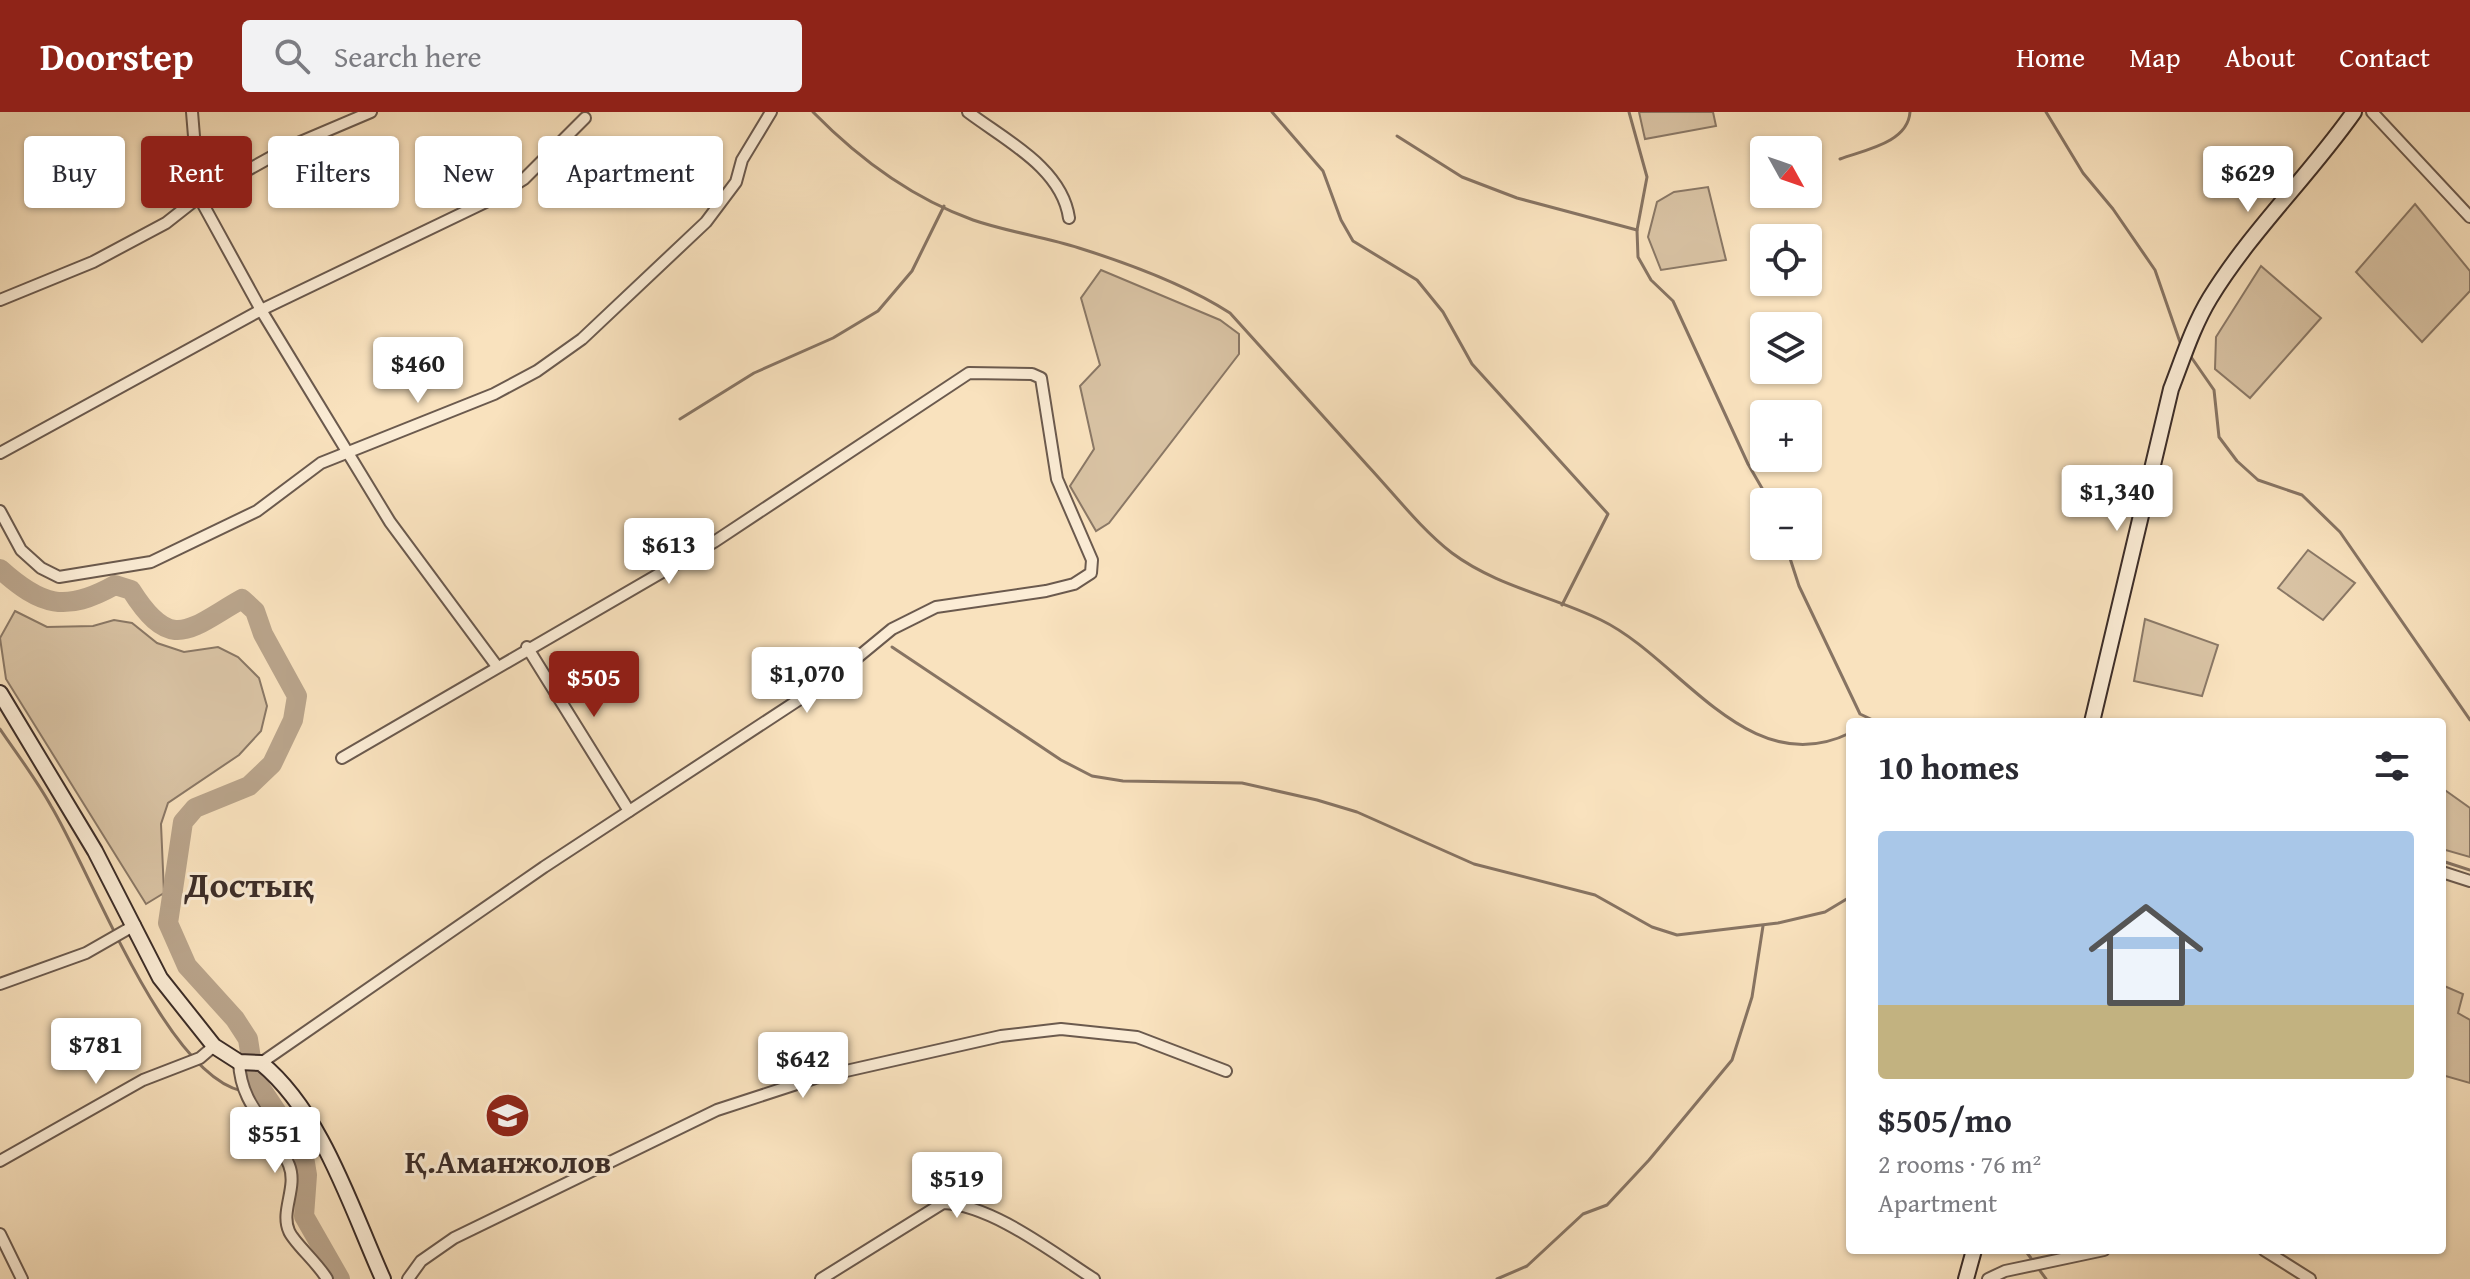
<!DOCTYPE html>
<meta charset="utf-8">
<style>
:root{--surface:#fff;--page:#f2f2f3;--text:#2b2b33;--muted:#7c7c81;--line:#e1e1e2;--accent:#8f2418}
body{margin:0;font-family:"Gentium Book Plus",serif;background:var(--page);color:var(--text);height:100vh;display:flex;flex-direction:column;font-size:30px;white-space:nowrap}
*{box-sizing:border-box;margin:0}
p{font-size:26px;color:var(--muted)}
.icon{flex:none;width:44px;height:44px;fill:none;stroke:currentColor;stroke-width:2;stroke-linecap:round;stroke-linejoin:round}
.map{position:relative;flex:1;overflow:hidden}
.drawer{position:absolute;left:1846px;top:606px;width:600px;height:536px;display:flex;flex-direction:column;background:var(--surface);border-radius:8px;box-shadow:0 2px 6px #0004}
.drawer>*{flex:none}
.banner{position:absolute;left:24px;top:24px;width:760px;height:72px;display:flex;gap:16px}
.needle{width:52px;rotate:130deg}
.fabs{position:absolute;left:1750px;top:24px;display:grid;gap:16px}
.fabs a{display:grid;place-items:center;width:72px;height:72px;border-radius:8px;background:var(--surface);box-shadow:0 2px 6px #0004;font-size:40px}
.price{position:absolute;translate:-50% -68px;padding:0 18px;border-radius:8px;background:#fff;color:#222;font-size:26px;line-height:52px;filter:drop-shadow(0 2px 4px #0008)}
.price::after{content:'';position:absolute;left:50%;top:48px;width:24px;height:18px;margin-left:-12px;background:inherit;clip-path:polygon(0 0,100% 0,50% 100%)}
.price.on{background:var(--accent);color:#fff}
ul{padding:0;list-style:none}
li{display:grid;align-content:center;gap:16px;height:424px;padding:0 32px}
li+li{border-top:2px solid var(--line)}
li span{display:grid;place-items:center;height:248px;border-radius:8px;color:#555}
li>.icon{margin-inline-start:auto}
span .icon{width:144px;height:144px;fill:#fffc;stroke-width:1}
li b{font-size:34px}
h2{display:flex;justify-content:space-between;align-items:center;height:96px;padding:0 32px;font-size:34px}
.chip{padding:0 28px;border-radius:8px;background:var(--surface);box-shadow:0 2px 6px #0004;font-size:28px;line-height:72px}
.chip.on{background:var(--accent);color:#fff}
header{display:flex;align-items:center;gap:48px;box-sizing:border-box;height:112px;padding:0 40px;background:var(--accent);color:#fff}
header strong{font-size:38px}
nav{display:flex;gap:44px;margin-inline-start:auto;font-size:28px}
.search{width:560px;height:72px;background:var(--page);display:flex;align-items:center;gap:20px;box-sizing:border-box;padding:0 28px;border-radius:8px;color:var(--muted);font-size:30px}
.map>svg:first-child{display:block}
.green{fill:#d9c3a4;stroke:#8a7866;stroke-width:2}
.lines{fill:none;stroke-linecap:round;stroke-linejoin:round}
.stream{stroke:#877463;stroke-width:3}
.river{stroke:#b9a48b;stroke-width:20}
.street-casing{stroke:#6b5a4e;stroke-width:14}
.secondary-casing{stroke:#3c2d28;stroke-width:18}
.street{stroke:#fbecd5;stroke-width:10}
.secondary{stroke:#fbecd5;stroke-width:14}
.labels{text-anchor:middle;stroke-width:6;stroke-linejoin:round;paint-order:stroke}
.poi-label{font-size:32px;font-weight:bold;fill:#3c2d28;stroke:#fbecd5}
.quarter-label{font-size:36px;font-weight:bold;fill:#3c2d28;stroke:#fbecd5}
</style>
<header>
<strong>Doorstep</strong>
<div class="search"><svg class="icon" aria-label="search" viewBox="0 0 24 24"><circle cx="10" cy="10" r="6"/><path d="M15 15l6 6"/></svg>Search here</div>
<nav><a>Home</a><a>Map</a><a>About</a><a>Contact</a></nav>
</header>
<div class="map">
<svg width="2470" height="1167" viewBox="0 0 2470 1167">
<rect width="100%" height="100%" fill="#f9e2be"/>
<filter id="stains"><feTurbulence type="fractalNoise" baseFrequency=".0025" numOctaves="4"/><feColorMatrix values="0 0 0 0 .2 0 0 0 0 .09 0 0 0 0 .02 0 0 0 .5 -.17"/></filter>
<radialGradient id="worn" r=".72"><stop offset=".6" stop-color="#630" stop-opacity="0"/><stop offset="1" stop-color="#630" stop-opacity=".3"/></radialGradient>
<!-- green -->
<g class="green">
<path d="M1639,0H1713L1716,14L1645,27Z"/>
<path d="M1708,75L1726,148L1661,158L1648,125L1657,90L1674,80Z"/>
<path d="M2415,92L2470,159V179L2422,230L2356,160Z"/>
<path d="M2261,154L2321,206L2250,286L2215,257L2216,225Z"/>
<path d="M1101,158L1220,208L1239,222V242L1109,411L1096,419L1070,374L1094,337L1080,274L1100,253L1081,186Z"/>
<path d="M2308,438L2355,471L2323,508L2278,476Z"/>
<path d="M15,499L47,515L93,514L114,508L132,511L157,531L184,540L218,535L238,545L259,566L267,594L261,619L239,643L168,691L161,712L164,781L146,792L6,567L0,526Z"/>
<path d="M2145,507L2218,533L2202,584L2134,569Z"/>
<path d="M2442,676L2470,696V745L2442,737Z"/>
<path d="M2442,873L2463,882L2458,901L2470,908V971L2442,963Z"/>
</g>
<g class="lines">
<!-- stream -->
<g class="stream">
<path d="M813,0C858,46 912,86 973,108C1008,120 1045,125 1079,136C1130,152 1185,172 1230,201C1276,252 1322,303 1368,354C1395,383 1421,417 1452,441C1496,474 1552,484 1601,508C1680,546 1748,671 1850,621"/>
<path d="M1272,0L1323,59L1341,108L1353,129L1417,168L1443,200L1472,252L1608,402L1562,493"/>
<path d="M1629,0L1647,65L1637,118L1638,145L1651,168L1673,189L1748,352L1770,390"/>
<path d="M2046,0L2083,61L2113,97L2155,158L2181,233"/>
<path d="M1397,24L1462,65L1517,86L1637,118"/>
<path d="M1840,47C1864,38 1908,31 1910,0"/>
<path d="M2189,242L2214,278L2219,325L2237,349L2258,368L2302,383L2340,420L2470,608"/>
<path d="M680,307L754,261L833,226L878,199L912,159L944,94"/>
<path d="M1786,434L1799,474L1860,602L1877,610"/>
<path d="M892,535L1061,648L1092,664L1123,669L1242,671L1317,688L1357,700L1474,752L1595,783L1652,815L1677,823L1778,811L1825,800L1850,785"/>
<path d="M0,617C17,642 36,667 51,694C91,760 165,962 242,979"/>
<path d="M2442,749L2470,758"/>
<path d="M250,981L266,984"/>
<path d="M2025,1138L2046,1167"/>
<path d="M1497,1167L1527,1154L1583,1102L1607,1093L1649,1048L1732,948L1752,885L1763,814"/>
</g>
<!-- river -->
<path class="river" d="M0,457C41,494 65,501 115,473L131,478C172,543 190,516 242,487L255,499L263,522L297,584L293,608L272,652L249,674L195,696L183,710L168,811L187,854L235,907L248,927L254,966L303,1039L307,1063L304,1104L340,1167"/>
<defs>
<g id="street">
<path d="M192,0L199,85L261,198L390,410L496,553"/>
<path d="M968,0C1005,28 1062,56 1069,106"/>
<path d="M2372,0L2470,105"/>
<path d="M0,188L93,150L166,111L199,85L291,34L371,0"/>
<path d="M0,341L261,198L492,87L524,67L585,6"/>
<path d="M0,399L21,438L41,456L59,465L151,450L257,399L321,351L494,282L537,259L582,227L706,110L736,70L742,48L771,0"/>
<path d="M527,535L629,699"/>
<path d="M2442,760L2470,769"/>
<path d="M0,872L86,841L135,813"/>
<path d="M239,950C241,997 273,1012 289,1053C298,1075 280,1099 289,1119C293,1130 318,1151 327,1167"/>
<path d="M261,951L544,755L835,564L892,517L936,495L1046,479L1074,472L1091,461L1092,448L1057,367L1041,266L1032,262L969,261L714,430L342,646"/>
<path d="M0,1049L143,968L200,946L214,934"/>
<path d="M0,1122L22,1167"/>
<path d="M2264,1138L2310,1167"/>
<path d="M408,1167L421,1149L454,1126L717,998L815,966L1001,924L1061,917L1137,925L1226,959"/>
<path d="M821,1167L943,1091C992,1093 1052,1140 1094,1167"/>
<path d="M1988,1167L2005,1159L2104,1138"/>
</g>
<g id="secondary">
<path d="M0,581L95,739L160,866L214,934L239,950L261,951C322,1001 351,1096 383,1167"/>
<path d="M2092,610L2171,277C2183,246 2193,214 2210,186C2251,119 2309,64 2354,0"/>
<path d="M1966,1167L1974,1138"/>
</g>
</defs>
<!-- street casing -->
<use href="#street" class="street-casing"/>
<!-- secondary casing -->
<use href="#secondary" class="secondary-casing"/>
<!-- street -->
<use href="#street" class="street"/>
<!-- secondary -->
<use href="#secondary" class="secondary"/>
</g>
<!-- icons -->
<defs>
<symbol id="school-disc" viewBox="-11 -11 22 22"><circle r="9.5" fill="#8f2418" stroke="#fbecd5"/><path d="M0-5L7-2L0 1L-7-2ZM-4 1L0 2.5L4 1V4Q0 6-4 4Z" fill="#fff"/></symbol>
</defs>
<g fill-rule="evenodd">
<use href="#school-disc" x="482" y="978" width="51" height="51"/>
</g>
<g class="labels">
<!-- poi labels -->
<g class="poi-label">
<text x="508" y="1061">Қ.Аманжолов</text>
</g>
<!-- quarter labels -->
<g class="quarter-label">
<text x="249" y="785">Достық</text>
</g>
</g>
<rect width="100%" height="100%" filter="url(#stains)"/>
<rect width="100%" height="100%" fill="url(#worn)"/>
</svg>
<div class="fabs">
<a><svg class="needle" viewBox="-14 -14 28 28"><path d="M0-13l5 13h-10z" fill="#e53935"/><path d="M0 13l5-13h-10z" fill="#7c7c81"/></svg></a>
<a><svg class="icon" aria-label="locate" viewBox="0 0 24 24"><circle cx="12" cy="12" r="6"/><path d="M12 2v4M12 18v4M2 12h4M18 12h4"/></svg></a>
<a><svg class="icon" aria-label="layers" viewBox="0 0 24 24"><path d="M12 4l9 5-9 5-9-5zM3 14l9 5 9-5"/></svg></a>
<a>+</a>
<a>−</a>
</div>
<b class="price" style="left:2248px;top:102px">$629</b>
<b class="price" style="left:418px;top:293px">$460</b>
<b class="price" style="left:2117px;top:421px">$1,340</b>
<b class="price" style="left:669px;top:474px">$613</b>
<b class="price" style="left:807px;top:603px">$1,070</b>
<b class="price on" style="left:594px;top:607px">$505</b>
<b class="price" style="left:96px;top:974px">$781</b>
<b class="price" style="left:803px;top:988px">$642</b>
<b class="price" style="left:275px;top:1063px">$551</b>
<b class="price" style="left:957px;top:1108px">$519</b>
<div class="banner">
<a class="chip">Buy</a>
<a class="chip on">Rent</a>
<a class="chip">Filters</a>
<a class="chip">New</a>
<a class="chip">Apartment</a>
</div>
<section class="drawer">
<h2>10 homes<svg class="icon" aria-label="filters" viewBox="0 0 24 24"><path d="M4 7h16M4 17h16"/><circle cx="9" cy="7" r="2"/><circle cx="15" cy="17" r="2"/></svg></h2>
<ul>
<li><span style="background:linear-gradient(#a9c7e8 70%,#c2b280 0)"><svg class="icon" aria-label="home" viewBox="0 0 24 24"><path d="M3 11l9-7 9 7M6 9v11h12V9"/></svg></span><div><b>$505/mo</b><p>2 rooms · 76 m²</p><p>Apartment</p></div></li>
</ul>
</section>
</div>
